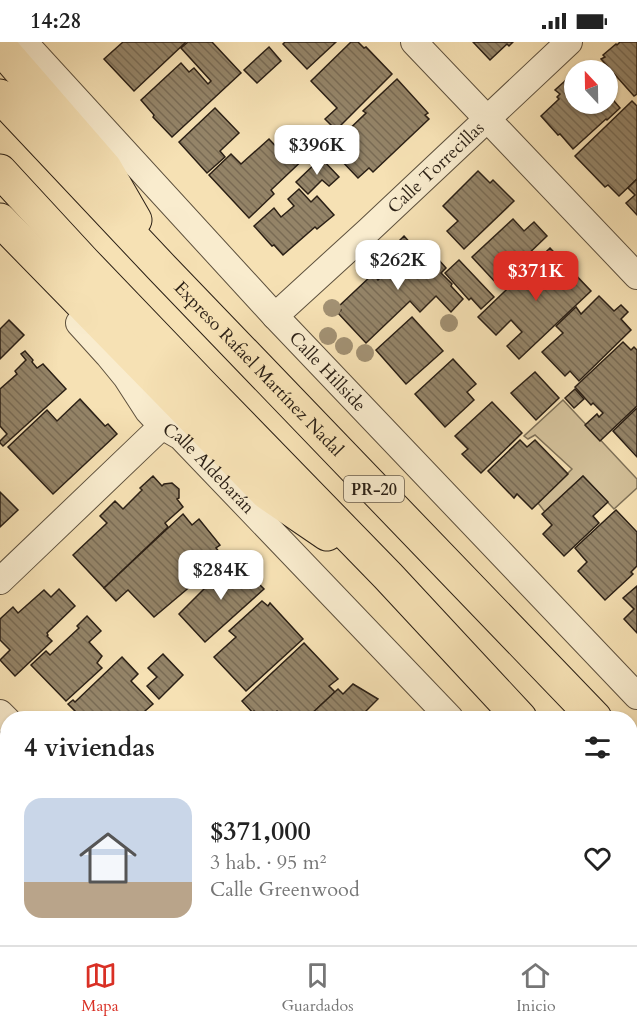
<!DOCTYPE html>
<html lang="es">
<meta charset="utf-8">
<style>
:root{--surface:#fff;--page:#f2f2f2;--text:#222;--muted:#767676;--line:#e0e0e0;--accent:#d93025}
body{margin:0;font-family:Cardo,serif;background:var(--page);color:var(--text);height:100vh;display:flex;flex-direction:column;font-size:22px;white-space:nowrap}
*{box-sizing:border-box;margin:0}
p{font-size:20px;color:var(--muted)}
.icon{flex:none;width:33px;height:33px;fill:none;stroke:currentColor;stroke-width:2;stroke-linecap:round;stroke-linejoin:round}
.map{position:relative;flex:1;overflow:hidden}
.sheet{position:absolute;left:0px;top:669px;width:638px;height:234px;display:flex;flex-direction:column;background:var(--surface);border-radius:24px 24px 0 0;box-shadow:0 2px 4px #0004}
.sheet>*{flex:none}
.needle{width:39px;rotate:338deg}
.tools{position:absolute;left:564px;top:18px;display:grid;gap:12px}
.tools a{display:grid;place-items:center;width:54px;height:54px;border-radius:50%;background:var(--surface);box-shadow:0 2px 4px #0004;font-size:30px}
.price{position:absolute;translate:-50% -51px;padding:0 14px;border-radius:12px;background:#fff;color:#222;font-size:20px;line-height:39px;filter:drop-shadow(0 2px 3px #0008)}
.price::after{content:'';position:absolute;left:50%;top:36px;width:18px;height:14px;margin-left:-9px;background:inherit;clip-path:polygon(0 0,100% 0,50% 100%)}
.price.selected{background:var(--accent);color:#fff}
ul{padding:0;list-style:none}
li{display:flex;align-items:center;gap:18px;height:150px;padding:0 24px}
li+li{border-top:2px solid var(--line)}
li span{display:grid;place-items:center;flex:none;width:168px;height:120px;border-radius:18px;color:#555}
li>.icon{margin-inline-start:auto}
span .icon{width:72px;height:72px;fill:#fffc;stroke-width:1}
li b{font-size:26px}
h2{display:flex;justify-content:space-between;align-items:center;height:72px;padding:0 24px;font-size:26px}
.status{display:flex;justify-content:space-between;align-items:center;height:42px;padding:0 30px;background:var(--surface);direction:ltr}
.status svg{height:16px;fill:currentColor}
.menu{display:flex;justify-content:space-around;align-items:center;height:84px;border-top:2px solid var(--line);background:var(--surface);font-size:16px;color:var(--muted)}
.menu a{display:grid;justify-items:center;gap:3px}
.menu .selected{color:var(--accent)}
.map>svg:first-child{display:block}
.green{fill:#d3c099;stroke:#7e7057;stroke-width:1.5}
.building{fill:url(#building-back-hatch);stroke:#2a1f15;stroke-width:1.5}
.lines{fill:none;stroke-linecap:round;stroke-linejoin:round}
.minor-casing{stroke:#5d503d;stroke-width:28}
.highway-casing{stroke:#2a1f15;stroke-width:35}
.minor{stroke:#f9ecce;stroke-width:26}
.highway{stroke:#f6e1b4;stroke-width:33}
.tree{fill:#a29173}
.labels{text-anchor:middle;stroke-width:4.5;stroke-linejoin:round;paint-order:stroke}
.shield{fill:#f9ecce;stroke:#685c4c;stroke-width:1.5}
.shield-label{font-size:16px;font-weight:bold;fill:#2a1f15}
.street-label{font-size:18px;fill:#2a1f15;stroke:#f9ecce}
</style>
<div class="status"><b>14:28</b><svg viewBox="0 0 49 12"><path d="M0 12V9h3v3zM5 12V6h3v6zM10 12V3h3v9zM15 12V0h3v12zM26 1h20v11H26zM47 4h2v5h-2z"/></svg></div>
<div class="map">
<svg width="637" height="903" viewBox="0 0 637 903">
<defs>
<pattern id="building-back-hatch" width="6" height="6" patternUnits="userSpaceOnUse" patternTransform="scale(1.5)"><rect width="6" height="6" fill="#948468"/><path d="M-1 5l2 2M0 0l6 6M5-1l2 2" fill="none" stroke="#796b54"/></pattern>
</defs>
<rect width="100%" height="100%" fill="#f6e1b4"/>
<filter id="stains"><feTurbulence type="fractalNoise" baseFrequency=".00333" numOctaves="4"/><feColorMatrix values="0 0 0 0 .2 0 0 0 0 .09 0 0 0 0 .02 0 0 0 .5 -.17"/></filter>
<radialGradient id="worn" r=".72"><stop offset=".6" stop-color="#630" stop-opacity="0"/><stop offset="1" stop-color="#630" stop-opacity=".3"/></radialGradient>
<!-- green -->
<path class="green" d="M563,358L637,437V446L614,467L583,434L545,470L538,461L572,427L535,393L528,397L524,394Z"/>
<!-- building -->
<g class="building">
<path d="M123,0H186L134,49L104,17Z"/>
<path d="M188,0H212L241,31L172,95L153,75L154,73L141,58L181,21L189,30L194,26L208,42L211,39L181,6Z"/>
<path d="M285,0H336L307,27L283,2Z"/>
<path d="M351,0H358L364,6L366,5L392,32L336,88L325,77L337,66L311,39Z"/>
<path d="M473,0H513L509,4L507,2L490,18Z"/>
<path d="M620,0H637V52L634,54L601,17L605,15L603,13L616,2L617,3Z"/>
<path d="M269,5L281,19L257,41L244,28Z"/>
<path d="M397,37L428,71L425,73L429,77L373,130L369,126L358,136L338,115L348,106L339,97L366,71L363,69Z"/>
<path d="M566,38L571,44L574,40V62H608V52L620,66L607,78L606,77L573,107L560,92L558,93L541,74L559,57L557,55L560,52L555,48Z"/>
<path d="M632,59L637,64V137L619,154L608,143L605,145L575,114Z"/>
<path d="M215,66L239,91L220,109L225,115L207,131L179,100Z"/>
<path d="M269,97L284,113L299,99L310,111L271,148L274,152L249,176L209,133L231,112L241,122Z"/>
<path d="M321,116L339,135L329,144L322,138L308,152L296,140Z"/>
<path d="M478,129L490,141L493,138L514,159L464,207L447,189L458,179L443,164Z"/>
<path d="M637,137V173L626,161L635,153L628,146Z"/>
<path d="M299,147L311,160L317,154L334,173L317,187L315,185L283,213L274,203L272,204L254,184L274,166L281,175L294,164L288,157Z"/>
<path d="M513,177L524,189L534,180L547,194L497,242L472,215Z"/>
<path d="M404,194L423,215L430,208L446,226L441,231L452,242L451,244L463,257L451,270L436,254L420,270L410,259L366,301L338,271L341,268L338,265L373,232L378,238L403,215L393,205Z"/>
<path d="M550,206L591,249L519,317L507,304L522,290L511,278L496,293L478,275Z"/>
<path d="M459,218L494,255L481,267L471,256L469,258L445,231Z"/>
<path d="M599,254L614,269L621,263L628,270L621,277L631,288L579,339L570,329L565,334L542,310L563,291L556,284L576,265L581,272Z"/>
<path d="M412,275L443,309L406,342L376,308Z"/>
<path d="M9,278L24,293L0,317V287Z"/>
<path d="M623,300L631,308L634,305L637,308V364L600,399L585,383L597,372L599,375L603,371L593,361L591,363L575,345Z"/>
<path d="M25,309L33,318L32,320L37,326L43,322L66,347L3,404L0,401V399L7,392L0,384V347L17,332L15,329L26,318L21,312Z"/>
<path d="M453,317L476,342L467,350L474,358L445,385L415,352Z"/>
<path d="M535,330L559,356L536,378L511,351Z"/>
<path d="M575,347L584,357L574,366L565,356Z"/>
<path d="M80,357L105,384L108,382L117,392L53,452L8,405L47,368L57,379Z"/>
<path d="M492,360L522,391L481,431L462,412L468,407L455,394Z"/>
<path d="M637,366V415L613,389Z"/>
<path d="M520,398L527,405L535,398L568,432L532,467L517,452L514,456L488,429Z"/>
<path d="M153,434L162,444L164,442L172,441L179,447V456L177,457L183,465L165,481L168,485L104,546L73,513L107,481L100,474L115,459L123,467L142,448L140,446Z"/>
<path d="M583,434L608,460L593,474L599,481L564,514L543,492L552,483L542,472Z"/>
<path d="M0,450L18,468L0,485Z"/>
<path d="M616,468L637,490V524L631,530L633,532L605,558L578,529L587,520L575,506Z"/>
<path d="M183,472L192,483L199,477L220,503L216,506L224,516L154,575L128,548L116,559L104,546Z"/>
<path d="M234,517L264,547L205,600L179,572Z"/>
<path d="M637,544V591L624,577L634,567L623,556Z"/>
<path d="M59,547L75,564L47,591L48,593L47,594L52,599L15,634L0,618L10,608L0,598V577L13,565L18,571L44,548L51,555Z"/>
<path d="M262,559L268,564L270,561L303,597L246,649L214,615L236,595L229,589Z"/>
<path d="M87,574L101,589L89,600L102,614L97,621L102,626L66,659L31,623L46,609L50,613L79,586L77,584Z"/>
<path d="M304,601L338,637L329,644L335,650L307,676H283L277,669L269,676H261L254,669L253,671L242,659Z"/>
<path d="M163,612L183,633L159,657L147,644L157,635L148,626Z"/>
<path d="M122,615L138,632L131,639L153,662L137,676H82L68,662L73,658L75,660Z"/>
<path d="M353,642L378,657L365,670L370,676H307L338,647L343,652Z"/>
<path d="M0,751L8,759V812L0,819Z"/>
<path d="M8,827V860L0,852V834Z"/>
<path d="M8,869V891L0,898V876Z"/>
<path d="M54,896H89L82,903H53L57,899Z"/>
<path d="M97,896H140L147,903H89Z"/>
<path d="M284,896H329L321,903H291Z"/>
<path d="M339,896H396L403,903H330Z"/>
<path d="M474,896H508L500,903H473L478,899Z"/>
<path d="M529,896H581L588,903H521Z"/>
</g>
<g class="lines">
<defs>
<g id="minor">
<path id="s1" d="M24,0L275,274L637,654"/>
<path d="M414,0L637,234"/>
<path id="s2" d="M275,274L368,189L569,0"/>
<path id="s3" d="M79,281L108,313L126,335L148,369L162,384L181,395L450,676"/>
<path d="M0,539L162,384"/>
<path d="M0,671L8,679"/>
<path d="M630,865L637,872"/>
<path d="M214,896L222,903"/>
</g>
<g id="highway">
<path d="M0,5L105,126L135,178"/>
<path id="s4" d="M0,54L162,226L595,676"/>
<path d="M0,129L84,220L204,345L388,534L520,676"/>
<path d="M0,178L267,451L327,492"/>
<path d="M630,714L637,721"/>
<path d="M630,794L637,801"/>
</g>
</defs>
<!-- minor casing -->
<use href="#minor" class="minor-casing"/>
<!-- highway casing -->
<use href="#highway" class="highway-casing"/>
<!-- minor -->
<use href="#minor" class="minor"/>
<!-- highway -->
<use href="#highway" class="highway"/>
</g>
<!-- trees -->
<g class="tree">
<circle cx="366" cy="223" r="9"/>
<circle cx="332" cy="266" r="9"/>
<circle cx="449" cy="281" r="9"/>
<circle cx="328" cy="294" r="9"/>
<circle cx="344" cy="304" r="9"/>
<circle cx="365" cy="311" r="9"/>
</g>
<g class="labels">
<!-- shield labels -->
<rect class="shield" x="344" y="434" width="60" height="26" rx="4.5"/>
<g class="shield-label">
<text x="374" y="453">PR-20</text>
</g>
<!-- street labels -->
<g class="street-label">
<text dy="6" stroke="none"><textPath href="#s2" startOffset="219">Calle Torrecillas</textPath></text>
<text dy="6" stroke="none"><textPath href="#s4" startOffset="376">Expreso Rafael Martínez Nadal</textPath></text>
<text dy="6" stroke="none"><textPath href="#s1" startOffset="448">Calle Hillside</textPath></text>
<text dy="6" stroke="none"><textPath href="#s3" startOffset="196">Calle Aldebarán</textPath></text>
</g>
</g>
<rect width="100%" height="100%" filter="url(#stains)"/>
<rect width="100%" height="100%" fill="url(#worn)"/>
</svg>
<div class="tools">
<a><svg class="needle" viewBox="-14 -14 28 28"><path d="M0-13l5 13h-10z" fill="#e53935"/><path d="M0 13l5-13h-10z" fill="#767676"/></svg></a>
</div>
<b class="price" style="left:317px;top:134px">$396K</b>
<b class="price" style="left:398px;top:249px">$262K</b>
<b class="price selected" style="left:536px;top:260px">$371K</b>
<b class="price" style="left:221px;top:559px">$284K</b>
<section class="sheet">
<h2>4 viviendas<svg class="icon" aria-label="filters" viewBox="0 0 24 24"><path d="M4 7h16M4 17h16"/><circle cx="9" cy="7" r="2"/><circle cx="15" cy="17" r="2"/></svg></h2>
<ul>
<li><span style="background:linear-gradient(#c9d6e8 70%,#b9a48a 0)"><svg class="icon" aria-label="home" viewBox="0 0 24 24"><path d="M3 11l9-7 9 7M6 9v11h12V9"/></svg></span><div><b>$371,000</b><p>3 hab. · 95 m²</p><p>Calle Greenwood</p></div><svg class="icon" aria-label="heart" viewBox="0 0 24 24"><path d="M12 20l-8-8c-3-5 5-10 8-4 3-6 11-1 8 4z"/></svg></li>
</ul>
</section>
</div>
<nav class="menu">
<a class="selected"><svg class="icon" aria-label="map" viewBox="0 0 24 24"><path d="M3 6l6-2 6 2 6-2v14l-6 2-6-2-6 2zM9 4v14M15 6v14"/></svg>Mapa</a>
<a><svg class="icon" aria-label="saved" viewBox="0 0 24 24"><path d="M7 4h10v16l-5-4-5 4z"/></svg>Guardados</a>
<a><svg class="icon" aria-label="home" viewBox="0 0 24 24"><path d="M3 11l9-7 9 7M6 9v11h12V9"/></svg>Inicio</a>
</nav>
